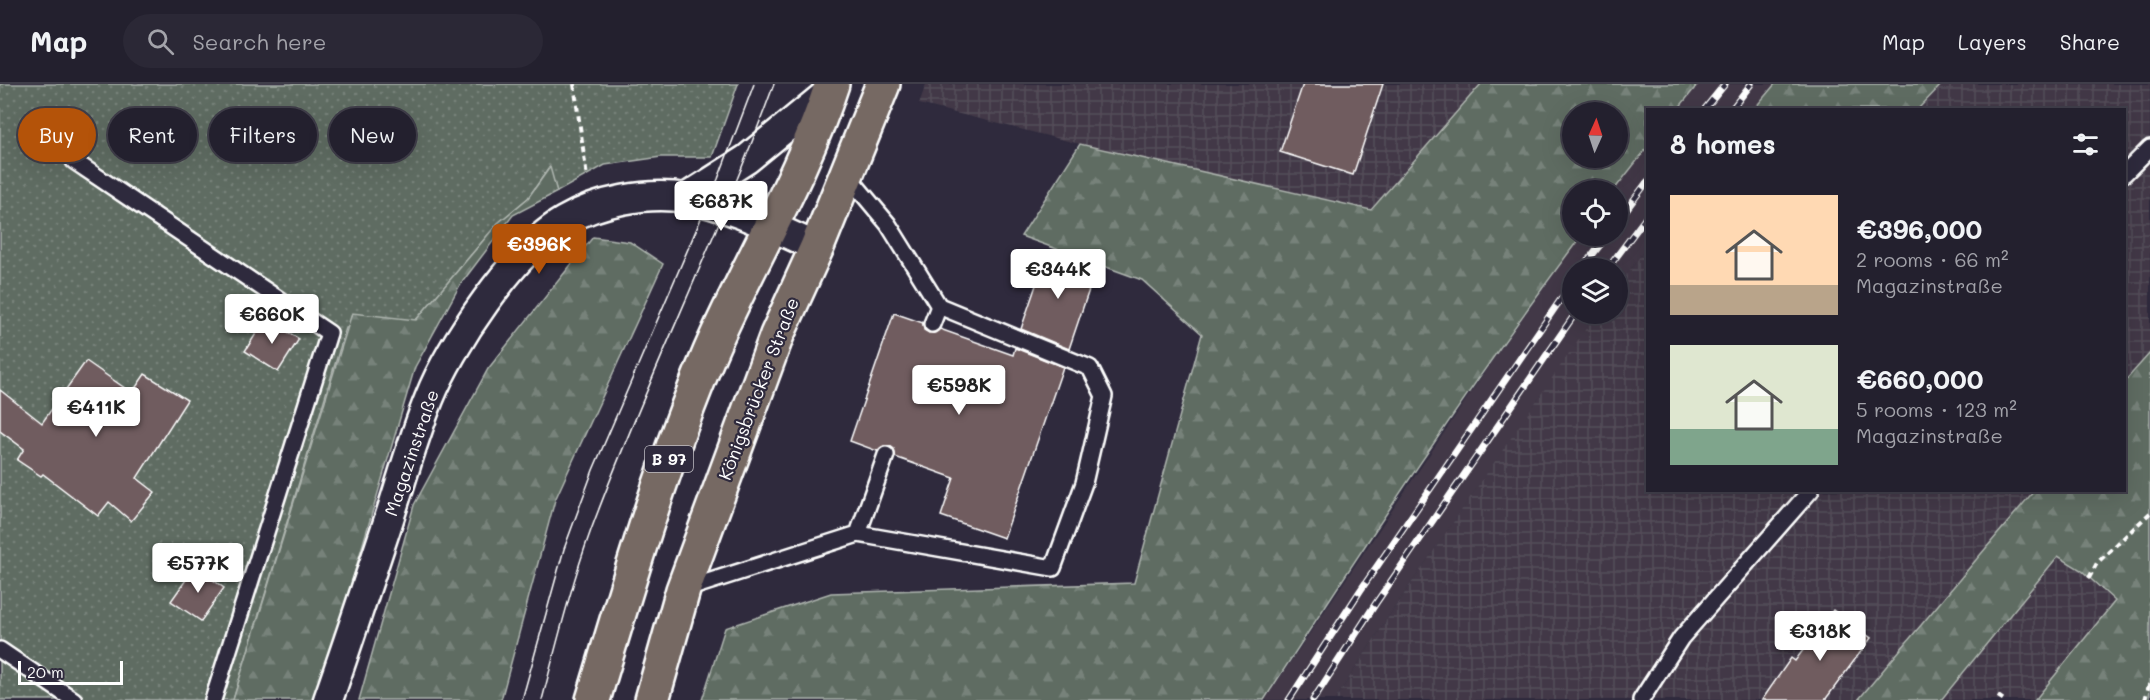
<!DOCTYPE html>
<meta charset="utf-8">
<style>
:root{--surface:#23202e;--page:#2b2836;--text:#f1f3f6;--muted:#a3a3aa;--line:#403e4a;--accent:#b45309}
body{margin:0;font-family:Mali,sans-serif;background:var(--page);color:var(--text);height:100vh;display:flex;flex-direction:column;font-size:22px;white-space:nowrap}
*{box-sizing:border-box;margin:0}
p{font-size:20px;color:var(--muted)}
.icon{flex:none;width:33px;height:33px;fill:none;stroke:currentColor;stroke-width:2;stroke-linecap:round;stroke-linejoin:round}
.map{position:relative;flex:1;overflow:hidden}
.side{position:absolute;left:1646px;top:24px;width:480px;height:384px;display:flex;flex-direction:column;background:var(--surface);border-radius:0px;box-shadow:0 6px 24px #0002,0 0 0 2px var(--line)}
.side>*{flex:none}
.banner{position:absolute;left:18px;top:24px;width:570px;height:54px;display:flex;gap:12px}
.needle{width:39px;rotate:3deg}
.controls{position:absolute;left:1562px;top:18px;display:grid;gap:12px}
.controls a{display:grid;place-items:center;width:66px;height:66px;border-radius:50%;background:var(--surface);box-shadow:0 6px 24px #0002,0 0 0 2px var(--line);font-size:30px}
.scale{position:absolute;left:18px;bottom:15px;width:105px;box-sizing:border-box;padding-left:6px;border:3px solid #fff;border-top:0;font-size:16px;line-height:21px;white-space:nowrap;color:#fff;-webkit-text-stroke:4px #2f2a3d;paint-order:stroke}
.price{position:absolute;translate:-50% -51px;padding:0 14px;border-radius:6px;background:#fff;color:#222;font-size:20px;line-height:39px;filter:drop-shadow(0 2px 3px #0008)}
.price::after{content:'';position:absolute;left:50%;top:36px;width:18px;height:14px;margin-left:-9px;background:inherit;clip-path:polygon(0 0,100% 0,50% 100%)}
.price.current{background:var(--accent);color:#fff}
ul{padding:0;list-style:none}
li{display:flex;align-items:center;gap:18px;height:150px;padding:0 24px}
li span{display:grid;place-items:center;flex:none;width:168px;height:120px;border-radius:0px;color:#555}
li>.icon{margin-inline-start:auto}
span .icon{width:72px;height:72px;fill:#fffc;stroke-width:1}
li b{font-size:26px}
h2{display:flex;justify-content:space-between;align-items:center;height:72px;padding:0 24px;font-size:26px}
.pill{padding:0 21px;border-radius:27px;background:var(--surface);box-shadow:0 6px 24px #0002,0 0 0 2px var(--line);font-size:21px;line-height:54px}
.pill.current{background:var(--accent);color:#fff}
header{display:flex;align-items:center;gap:36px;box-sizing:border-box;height:84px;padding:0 30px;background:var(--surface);border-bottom:2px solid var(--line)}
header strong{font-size:28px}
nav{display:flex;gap:33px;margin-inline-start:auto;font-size:21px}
.search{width:420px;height:54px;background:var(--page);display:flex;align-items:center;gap:15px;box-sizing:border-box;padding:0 21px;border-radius:33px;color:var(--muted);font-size:22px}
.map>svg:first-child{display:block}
.built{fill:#423947}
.industrial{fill:url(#industrial-grid)}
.grass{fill:url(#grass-dots);stroke:#afb6b0;stroke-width:1.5}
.forest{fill:url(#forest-firs);stroke:#afb6b0;stroke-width:1.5;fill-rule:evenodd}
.building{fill:#705b5e;stroke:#fff;stroke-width:1.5}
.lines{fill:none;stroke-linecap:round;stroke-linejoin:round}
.service-casing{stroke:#fff;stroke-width:20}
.minor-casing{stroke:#fff;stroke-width:33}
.primary-casing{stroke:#fff;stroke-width:38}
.path{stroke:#fff;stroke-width:4;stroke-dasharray:6 4.5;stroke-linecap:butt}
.service{stroke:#2f2a3d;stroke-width:15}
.minor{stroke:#2f2a3d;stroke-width:28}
.primary{stroke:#766964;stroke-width:33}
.tram{stroke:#fff;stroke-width:1.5}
.rail-casing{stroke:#fff;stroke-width:7}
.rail{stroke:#2f2a3d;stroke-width:4.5;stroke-dasharray:14;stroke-linecap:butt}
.labels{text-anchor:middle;stroke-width:4.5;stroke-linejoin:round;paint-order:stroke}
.shield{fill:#2f2a3d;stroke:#c1bfc5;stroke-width:1.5}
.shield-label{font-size:16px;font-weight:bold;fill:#fff}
.street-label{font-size:18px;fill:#fff;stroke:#2f2a3d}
</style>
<header>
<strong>Map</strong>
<div class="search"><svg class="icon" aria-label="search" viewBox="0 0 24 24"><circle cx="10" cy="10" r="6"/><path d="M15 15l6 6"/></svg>Search here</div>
<nav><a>Map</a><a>Layers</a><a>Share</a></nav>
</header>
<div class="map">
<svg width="2150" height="616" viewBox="0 0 2150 616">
<defs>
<pattern id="industrial-grid" width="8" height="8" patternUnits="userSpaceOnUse" patternTransform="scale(1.5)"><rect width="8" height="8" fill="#423947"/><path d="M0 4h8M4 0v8" fill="none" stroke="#554d59"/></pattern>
<pattern id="grass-dots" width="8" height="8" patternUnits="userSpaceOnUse" patternTransform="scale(1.5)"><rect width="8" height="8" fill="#5f6c62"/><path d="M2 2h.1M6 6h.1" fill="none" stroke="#77827a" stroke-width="1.8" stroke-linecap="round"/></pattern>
<pattern id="forest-firs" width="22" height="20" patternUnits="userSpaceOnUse" patternTransform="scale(1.5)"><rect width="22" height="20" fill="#5f6c62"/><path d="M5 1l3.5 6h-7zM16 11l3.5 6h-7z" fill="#77827a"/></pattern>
</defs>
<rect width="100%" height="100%" fill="#2f2a3d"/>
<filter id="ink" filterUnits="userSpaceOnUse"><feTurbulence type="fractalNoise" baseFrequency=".0167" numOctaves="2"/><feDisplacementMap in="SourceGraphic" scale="12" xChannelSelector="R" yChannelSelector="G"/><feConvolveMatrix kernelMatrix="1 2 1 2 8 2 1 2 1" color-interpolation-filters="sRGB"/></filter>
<g filter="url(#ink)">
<!-- built -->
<g class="built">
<path d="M1698,0H1774L1754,25L1678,26Z"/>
<path d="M1647,64V163L1617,203V184H1572V230H1597L1391,529L1335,616H1265L1494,274L1581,152H1617V106H1614Z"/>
</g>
<!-- industrial -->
<g class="industrial">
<path d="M926,0H1481L1371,127L1080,60L919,20Z"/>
<path d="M1942,0H2150V269L2124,298V26H1918Z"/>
<path d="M1647,163V406L2034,407L1858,616H1335L1391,529L1585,246L1597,230H1617V203Z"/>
<path d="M2057,472L2081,486L2115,517L2035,616H1942Z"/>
</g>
<!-- grass -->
<path class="grass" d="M0,0H738L712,73H661L605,81L557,108L549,84L528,114L498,139L416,236L346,244L233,616H0Z"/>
<!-- forest -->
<g class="forest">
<path d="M1481,0H1698L1678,25L1647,26V64L1614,106H1572V152H1581C1469,302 1366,459 1264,616H702L725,544L831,509L1134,499L1202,250L1142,196L1021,152L1080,60L1371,126ZM1617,28V74H1572V28Z"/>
<path d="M1775,0H1942L1918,25H1754Z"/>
<path d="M550,83L557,108L513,131L460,201L415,283L317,616H233L352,229L416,236L498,139L528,114Z"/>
<path d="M593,153L630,158L663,180L555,416L501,616H359L414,421L488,285Z"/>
<path d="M2150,269V616H2035L2115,517L2081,486L2058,472L1941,616H1858L2034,407L2124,406V298Z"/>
</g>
<!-- building -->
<g class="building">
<path d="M1303,0H1383L1353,91L1280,68Z"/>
<path d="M1047,169L1096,185L1069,265L1021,245Z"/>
<path d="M894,229L923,239L924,246L929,249L940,245L1013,271L1015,264L1063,283L1004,454L941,432L954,394L895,373L894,365L890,362H884L877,367L850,357Z"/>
<path d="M266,234L299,255L278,288L245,267Z"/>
<path d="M86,277L132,309L145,290L187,316L137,394L155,408L131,437L109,418L98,432L43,390L41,392L17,376L24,365L0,347V306L42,339Z"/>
<path d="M195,483L224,504L201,537L171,517Z"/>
<path d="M1833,526L1871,554L1825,616H1762L1791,574L1795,577Z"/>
</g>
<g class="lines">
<defs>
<g id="service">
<path d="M74,77L329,249L213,616"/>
<path d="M2124,90L2150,64"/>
<path d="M848,92L888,140L939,222L1090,284L1104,312L1084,399L1053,484L858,450"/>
<path d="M932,240L939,222"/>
<path d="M683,506L858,450L886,371"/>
<path d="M0,566L74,616"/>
<path d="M1641,616L1681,554L1811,406"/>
</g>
<g id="minor">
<path d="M686,114L747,75L829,8"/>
<path d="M328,616C348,559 367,501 386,444C400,402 412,357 429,315C450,262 514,166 564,137C598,117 647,108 686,114C731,122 776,145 817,163"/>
</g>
<g id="primary">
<path d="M593,616C628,499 662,381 710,268C749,178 802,93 832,0"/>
<path d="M652,616L683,506L777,251L817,163L883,0"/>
</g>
</defs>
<!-- service casing -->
<use href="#service" class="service-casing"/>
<!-- minor casing -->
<use href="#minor" class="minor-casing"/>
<!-- primary casing -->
<use href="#primary" class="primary-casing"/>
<!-- path -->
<g class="path">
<path d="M574,0L587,93"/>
<path d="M2089,494L2097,479L2150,429"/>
<path d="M1998,612L2004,616"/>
<path d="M2145,616L2150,597"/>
</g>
<!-- service -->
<use href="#service" class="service"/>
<!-- minor -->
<use href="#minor" class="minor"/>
<!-- primary -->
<use href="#primary" class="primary"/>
<!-- tram -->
<g class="tram">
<path d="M522,616L564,465L593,386L718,95L754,0"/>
<path d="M542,616C557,559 571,501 591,446C647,295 719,151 774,0"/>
</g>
<defs>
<g id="rail">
<path d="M1704,26L1725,0"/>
<path d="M1731,26L1751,0"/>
<path d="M1617,138L1647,98"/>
<path d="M1582,184L1607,152"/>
<path d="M1608,184L1647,132"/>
<path d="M1289,616L1360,507L1572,199"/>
<path d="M1313,616L1376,519L1575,230"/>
</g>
</defs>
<!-- rail casing -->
<use href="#rail" class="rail-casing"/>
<!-- rail -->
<use href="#rail" class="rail"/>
</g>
</g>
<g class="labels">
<!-- shield labels -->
<rect class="shield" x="645" y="362" width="48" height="26" rx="4.5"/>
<g class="shield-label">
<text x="669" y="381">B 97</text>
</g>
<!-- street labels -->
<g class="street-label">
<text transform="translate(759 305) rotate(-69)" y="6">Königsbrücker Straße</text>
<text transform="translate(412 369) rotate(-71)" y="6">Magazinstraße</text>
</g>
</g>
</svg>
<div class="controls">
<a><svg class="needle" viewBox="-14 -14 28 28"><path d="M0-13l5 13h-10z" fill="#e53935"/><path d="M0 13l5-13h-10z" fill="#a3a3aa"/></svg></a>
<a><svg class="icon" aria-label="locate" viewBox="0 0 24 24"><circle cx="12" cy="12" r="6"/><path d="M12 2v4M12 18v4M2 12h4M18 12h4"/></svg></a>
<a><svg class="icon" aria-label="layers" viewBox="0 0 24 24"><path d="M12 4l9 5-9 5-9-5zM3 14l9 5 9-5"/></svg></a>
</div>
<div class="scale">20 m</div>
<b class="price" style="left:721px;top:148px">€687K</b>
<b class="price current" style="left:539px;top:191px">€396K</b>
<b class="price" style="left:1058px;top:216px">€344K</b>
<b class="price" style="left:272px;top:261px">€660K</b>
<b class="price" style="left:959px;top:332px">€598K</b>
<b class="price" style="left:96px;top:354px">€411K</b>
<b class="price" style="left:198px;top:510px">€577K</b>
<b class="price" style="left:1820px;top:578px">€318K</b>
<div class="banner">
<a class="pill current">Buy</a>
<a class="pill">Rent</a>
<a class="pill">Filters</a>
<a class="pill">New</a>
</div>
<section class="side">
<h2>8 homes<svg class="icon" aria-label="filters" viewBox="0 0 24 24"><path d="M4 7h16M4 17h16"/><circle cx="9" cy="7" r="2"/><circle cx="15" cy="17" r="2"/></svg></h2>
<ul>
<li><span style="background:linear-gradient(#ffd9b3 75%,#b9a48a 0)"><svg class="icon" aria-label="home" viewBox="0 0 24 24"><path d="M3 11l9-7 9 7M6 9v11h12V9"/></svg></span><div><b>€396,000</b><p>2 rooms · 66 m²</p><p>Magazinstraße</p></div></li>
<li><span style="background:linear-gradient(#dfe7d0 70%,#7fa58c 0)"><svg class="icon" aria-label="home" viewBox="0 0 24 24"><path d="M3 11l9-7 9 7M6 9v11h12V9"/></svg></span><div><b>€660,000</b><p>5 rooms · 123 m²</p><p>Magazinstraße</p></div></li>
</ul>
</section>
</div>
